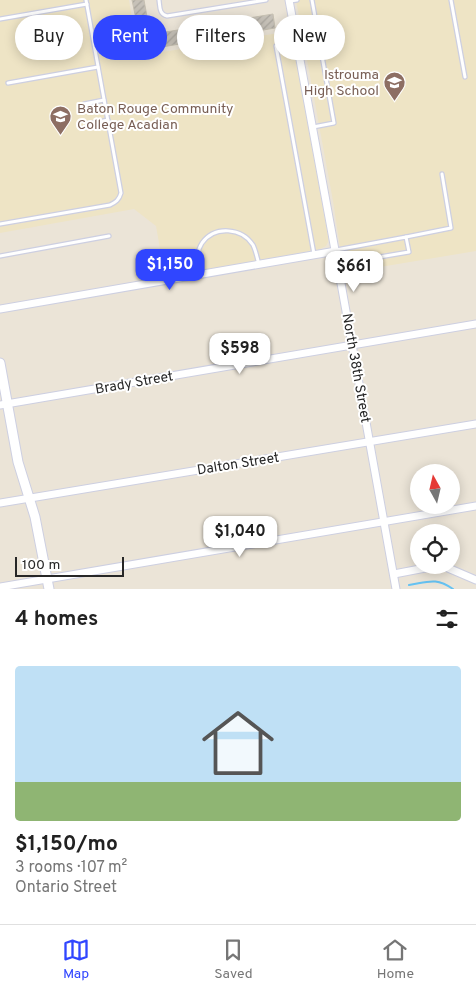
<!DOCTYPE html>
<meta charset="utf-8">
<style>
:root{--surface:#fff;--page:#f6f6f6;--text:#222;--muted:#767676;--line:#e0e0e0;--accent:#3046ff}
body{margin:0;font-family:Overpass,sans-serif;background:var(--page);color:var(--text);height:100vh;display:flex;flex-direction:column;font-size:19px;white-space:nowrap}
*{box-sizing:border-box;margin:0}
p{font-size:16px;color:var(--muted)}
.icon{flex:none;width:28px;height:28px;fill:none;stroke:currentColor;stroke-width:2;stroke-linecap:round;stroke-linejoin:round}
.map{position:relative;height:589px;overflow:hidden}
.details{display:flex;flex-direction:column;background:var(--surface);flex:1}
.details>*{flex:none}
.hud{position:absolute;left:15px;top:15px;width:446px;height:45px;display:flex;gap:10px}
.needle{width:32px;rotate:352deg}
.buttons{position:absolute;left:410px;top:464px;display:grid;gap:10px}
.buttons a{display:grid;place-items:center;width:50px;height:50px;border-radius:50%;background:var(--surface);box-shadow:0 2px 12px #0003;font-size:25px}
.scale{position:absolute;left:15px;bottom:12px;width:109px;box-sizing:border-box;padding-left:5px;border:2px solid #272727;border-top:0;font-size:14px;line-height:18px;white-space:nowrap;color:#272727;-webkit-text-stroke:4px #fff;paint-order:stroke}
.price{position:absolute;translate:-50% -42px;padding:0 11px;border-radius:10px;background:#fff;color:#222;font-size:16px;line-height:32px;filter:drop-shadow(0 1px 2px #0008)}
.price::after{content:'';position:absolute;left:50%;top:30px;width:15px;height:11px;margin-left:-8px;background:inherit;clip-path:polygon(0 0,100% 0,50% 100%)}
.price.current{background:var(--accent);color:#fff}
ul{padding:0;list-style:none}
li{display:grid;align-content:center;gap:10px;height:265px;padding:0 15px}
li+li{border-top:1px solid var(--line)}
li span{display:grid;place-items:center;height:155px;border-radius:5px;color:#555}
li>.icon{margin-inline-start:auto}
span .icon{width:90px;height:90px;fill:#fffc;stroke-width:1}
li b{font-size:21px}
h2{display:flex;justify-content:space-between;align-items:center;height:60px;padding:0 15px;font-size:21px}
.tag{padding:0 18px;border-radius:22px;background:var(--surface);box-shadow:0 2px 12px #0003;font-size:18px;line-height:45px}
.tag.current{background:var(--accent);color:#fff}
.tab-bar{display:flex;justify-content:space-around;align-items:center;height:70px;border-top:1px solid var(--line);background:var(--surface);font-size:14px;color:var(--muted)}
.tab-bar a{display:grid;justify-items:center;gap:2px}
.tab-bar .current{color:var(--accent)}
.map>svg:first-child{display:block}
.education{fill:#eee4c5}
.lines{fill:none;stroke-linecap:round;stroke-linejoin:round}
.stream{stroke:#65c2f2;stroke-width:2}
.building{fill:url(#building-hatch);stroke:#c6c0b2}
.service-casing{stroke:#cdcfe1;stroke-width:5.5}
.minor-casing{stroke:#cdcfe1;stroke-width:9}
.tertiary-casing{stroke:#cdcfe1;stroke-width:11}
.service{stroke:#fff;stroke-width:3}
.minor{stroke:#fff;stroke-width:7}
.tertiary{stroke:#fff;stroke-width:9}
.labels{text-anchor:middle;stroke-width:4;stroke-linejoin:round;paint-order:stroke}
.education-label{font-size:14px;fill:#785e54;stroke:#fff;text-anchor:end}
.street-label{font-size:14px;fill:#272727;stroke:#fff}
</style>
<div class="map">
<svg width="476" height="589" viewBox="0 0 476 589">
<defs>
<pattern id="building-hatch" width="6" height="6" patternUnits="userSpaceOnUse" patternTransform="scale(1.25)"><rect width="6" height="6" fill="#c6c1b8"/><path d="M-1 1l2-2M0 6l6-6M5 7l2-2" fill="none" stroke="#aaa69e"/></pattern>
</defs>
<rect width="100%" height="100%" fill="#ebe4d7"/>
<!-- education -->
<g class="education">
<path d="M0,0H129L138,56L291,31L328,236V242L326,246L318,250L165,277L156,226L134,209L0,233Z"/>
<path d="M296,0H476V251L344,273L333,201Z"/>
</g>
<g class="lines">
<!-- stream -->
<path class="stream" d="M409,585C428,582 436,577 453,589"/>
</g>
<!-- building -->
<g class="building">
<path d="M132,0H144L148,22L137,24Z"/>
<path d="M273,14L275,28L138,51L136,37Z"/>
</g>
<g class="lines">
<defs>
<g id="service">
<path d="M159,0C160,7 159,14 167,16L266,0"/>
<path d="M312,0L334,123L313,127"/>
<path d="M451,0L465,77"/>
<path d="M290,1L297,0"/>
<path d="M0,19L87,4"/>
<path d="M296,43L276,46L314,254"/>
<path d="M8,83L98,67"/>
<path d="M84,104L104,100"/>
<path d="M89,124L108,120"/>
<path d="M0,224L110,205C116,202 119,200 121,193L86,0"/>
<path d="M406,237L451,228L442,174"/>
<path d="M336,250L406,237L409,252L338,264"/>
<path d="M0,256L109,236"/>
<path d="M198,274C197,263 196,252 202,243C215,225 242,228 253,245C256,251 257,258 259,264"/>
</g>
<g id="minor">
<path d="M289,0L335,250L396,589"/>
<path d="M0,309L336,251"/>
<path d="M0,405L476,324"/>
<path d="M0,503L476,424"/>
<path d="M394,574L441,565L476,580"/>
<path d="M0,587L476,506"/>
</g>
<path id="tertiary" d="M0,363L18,462L35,517L49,589"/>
</defs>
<!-- service casing -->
<use href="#service" class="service-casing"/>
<!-- minor casing -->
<use href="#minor" class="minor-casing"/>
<!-- tertiary casing -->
<use href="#tertiary" class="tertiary-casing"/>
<!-- service -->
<use href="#service" class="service"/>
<!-- minor -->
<use href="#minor" class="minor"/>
<!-- tertiary -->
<use href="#tertiary" class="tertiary"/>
</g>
<!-- icons -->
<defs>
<symbol id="school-pin" viewBox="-11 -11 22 30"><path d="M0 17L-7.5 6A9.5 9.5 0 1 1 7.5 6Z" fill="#8d6e63" stroke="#fff"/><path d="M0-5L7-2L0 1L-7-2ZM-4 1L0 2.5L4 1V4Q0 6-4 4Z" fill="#fff"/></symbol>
<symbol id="university-pin" viewBox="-11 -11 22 30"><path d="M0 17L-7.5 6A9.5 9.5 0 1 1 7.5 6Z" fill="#8d6e63" stroke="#fff"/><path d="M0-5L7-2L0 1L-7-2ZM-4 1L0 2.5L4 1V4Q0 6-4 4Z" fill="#fff"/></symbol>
</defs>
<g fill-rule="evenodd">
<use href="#school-pin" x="382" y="70" width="25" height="34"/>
<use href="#university-pin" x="48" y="104" width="25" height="34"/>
</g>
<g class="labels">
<!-- education labels -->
<g class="education-label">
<text x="379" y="79">Istrouma<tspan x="379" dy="16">High School</tspan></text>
<text x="77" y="113" text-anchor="start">Baton Rouge Community<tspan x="77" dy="16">College Acadian</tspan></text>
</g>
<!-- street labels -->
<g class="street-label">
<text transform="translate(357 368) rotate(80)" y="5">North 38th Street</text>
<text transform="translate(134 382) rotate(-10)" y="5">Brady Street</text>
<text transform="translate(238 463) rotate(-9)" y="5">Dalton Street</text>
</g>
</g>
</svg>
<div class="buttons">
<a><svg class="needle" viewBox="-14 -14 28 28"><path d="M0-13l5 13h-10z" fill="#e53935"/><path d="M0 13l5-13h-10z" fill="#767676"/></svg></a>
<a><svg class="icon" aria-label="locate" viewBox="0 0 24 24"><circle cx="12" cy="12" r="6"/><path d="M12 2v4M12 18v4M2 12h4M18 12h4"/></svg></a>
</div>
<div class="scale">100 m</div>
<b class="price current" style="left:170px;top:291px">$1,150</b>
<b class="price" style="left:354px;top:293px">$661</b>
<b class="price" style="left:240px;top:375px">$598</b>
<b class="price" style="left:240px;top:558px">$1,040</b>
<div class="hud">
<a class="tag">Buy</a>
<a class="tag current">Rent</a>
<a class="tag">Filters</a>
<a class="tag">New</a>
</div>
</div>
<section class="details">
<h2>4 homes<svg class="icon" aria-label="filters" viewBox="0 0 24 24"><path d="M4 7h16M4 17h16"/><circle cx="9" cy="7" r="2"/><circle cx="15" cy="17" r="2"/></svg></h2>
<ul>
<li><span style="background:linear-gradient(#bfe0f5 75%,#8fb573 0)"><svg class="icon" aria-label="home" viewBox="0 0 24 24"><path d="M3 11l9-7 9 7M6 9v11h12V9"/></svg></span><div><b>$1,150/mo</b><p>3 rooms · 107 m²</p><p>Ontario Street</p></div></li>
</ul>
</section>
<nav class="tab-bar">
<a class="current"><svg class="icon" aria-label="map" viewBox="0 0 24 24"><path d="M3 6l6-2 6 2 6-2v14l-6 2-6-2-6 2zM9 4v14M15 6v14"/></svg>Map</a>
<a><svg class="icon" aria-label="saved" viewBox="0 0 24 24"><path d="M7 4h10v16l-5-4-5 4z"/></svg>Saved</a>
<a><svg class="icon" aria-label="home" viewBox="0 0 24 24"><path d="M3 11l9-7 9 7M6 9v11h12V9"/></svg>Home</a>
</nav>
